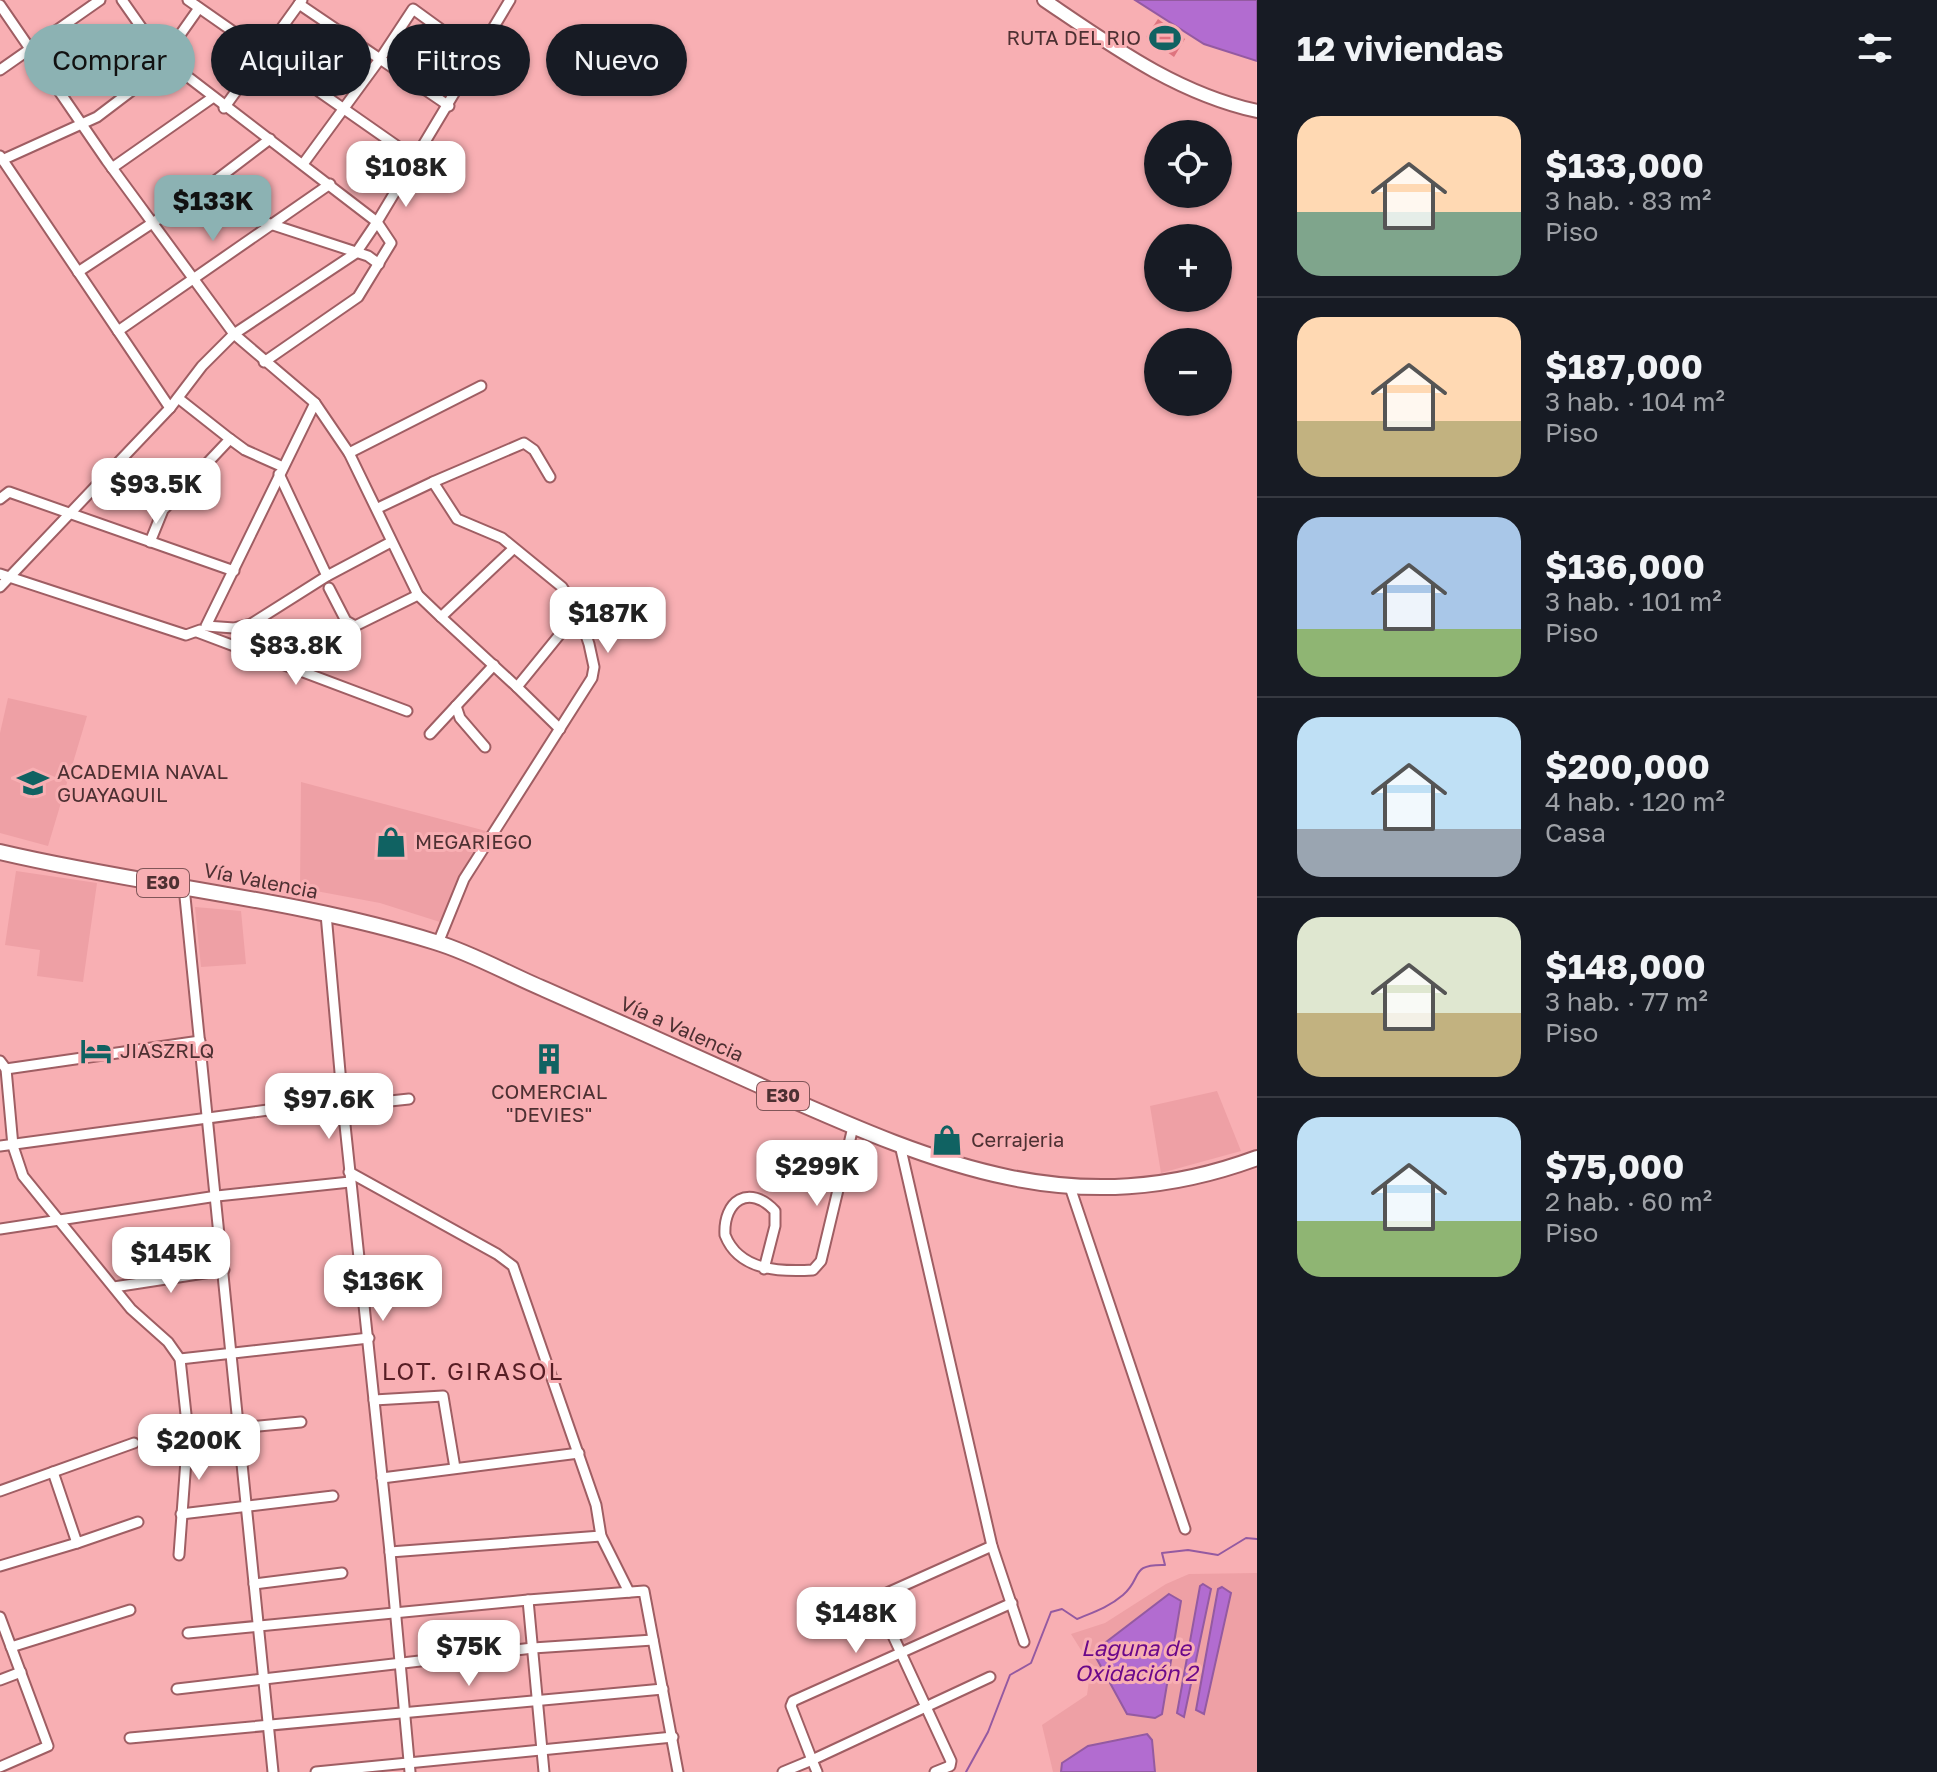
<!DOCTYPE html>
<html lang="es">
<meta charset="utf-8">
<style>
:root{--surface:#171b24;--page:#20242c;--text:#f1f3f6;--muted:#9ea1a6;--line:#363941;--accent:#8cb2b3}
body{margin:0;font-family:"Golos Text",sans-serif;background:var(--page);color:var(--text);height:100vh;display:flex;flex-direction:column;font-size:30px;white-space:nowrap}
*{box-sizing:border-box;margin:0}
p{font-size:26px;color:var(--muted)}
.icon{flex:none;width:44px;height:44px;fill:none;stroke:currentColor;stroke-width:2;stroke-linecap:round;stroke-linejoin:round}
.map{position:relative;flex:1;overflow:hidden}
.drawer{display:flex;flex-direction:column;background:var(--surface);width:680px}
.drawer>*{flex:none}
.guide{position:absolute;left:24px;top:24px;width:760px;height:72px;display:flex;gap:16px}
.controls{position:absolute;left:1144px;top:120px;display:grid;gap:16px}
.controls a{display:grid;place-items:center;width:88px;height:88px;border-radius:50%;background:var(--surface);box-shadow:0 2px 6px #0004;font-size:40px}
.price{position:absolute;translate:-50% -68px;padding:0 18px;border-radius:16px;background:#fff;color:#222;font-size:26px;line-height:52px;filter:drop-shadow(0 2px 4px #0008)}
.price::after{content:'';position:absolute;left:50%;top:48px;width:24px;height:18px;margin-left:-12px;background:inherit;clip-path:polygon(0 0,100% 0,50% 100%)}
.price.active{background:var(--accent);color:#111}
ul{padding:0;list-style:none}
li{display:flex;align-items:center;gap:24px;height:200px;padding:0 40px}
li+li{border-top:2px solid var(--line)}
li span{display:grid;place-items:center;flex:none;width:224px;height:160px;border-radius:24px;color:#555}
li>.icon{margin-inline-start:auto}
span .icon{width:96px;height:96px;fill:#fffc;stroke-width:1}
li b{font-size:34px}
h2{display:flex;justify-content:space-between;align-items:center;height:96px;padding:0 40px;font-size:34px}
.chip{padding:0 28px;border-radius:36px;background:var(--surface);box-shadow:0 2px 6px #0004;font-size:28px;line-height:72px}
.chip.active{background:var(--accent);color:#111}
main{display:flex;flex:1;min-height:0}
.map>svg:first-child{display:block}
.built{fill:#eea0a5}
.green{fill:#de747e}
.water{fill:#b26cd0;stroke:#945aa1;stroke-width:2}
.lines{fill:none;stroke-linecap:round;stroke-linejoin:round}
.stream{stroke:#945aa1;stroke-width:2}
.minor-casing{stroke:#9f5e63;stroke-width:13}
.secondary-casing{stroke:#9f5e63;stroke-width:16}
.trunk-casing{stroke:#9f5e63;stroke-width:18}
.minor{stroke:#fff;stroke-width:9}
.secondary{stroke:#fff;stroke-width:12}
.trunk{stroke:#fff;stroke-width:14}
.labels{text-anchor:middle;stroke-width:6;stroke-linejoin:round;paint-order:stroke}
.shield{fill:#f8afb3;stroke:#805659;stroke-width:2}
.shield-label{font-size:18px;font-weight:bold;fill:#4d3032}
.poi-label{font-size:20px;fill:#4d3032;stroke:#f8afb3;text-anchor:start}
.street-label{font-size:20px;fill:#4d3032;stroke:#f8afb3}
.water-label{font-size:22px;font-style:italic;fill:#6b088a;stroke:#f8afb3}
.quarter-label{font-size:24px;letter-spacing:2px;fill:#571e25;stroke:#f8afb3}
</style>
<main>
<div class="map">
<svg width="1257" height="1772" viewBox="0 0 1257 1772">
<rect width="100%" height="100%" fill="#f8afb3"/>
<!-- built -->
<g class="built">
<path d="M8,698L87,716L48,846L0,833V733Z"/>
<path d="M301,782L486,831L462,871L440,922L380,903L300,888Z"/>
<path d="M16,871L97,883L83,982L37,976L40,950L5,945Z"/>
<path d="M195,907L241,911L246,964L201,967Z"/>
<path d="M1217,1091L1241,1151L1161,1173L1150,1106Z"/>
<path d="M1257,1573V1772H1053L1042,1725L1087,1695L1091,1666L1071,1634L1105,1623L1166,1584L1189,1574Z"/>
</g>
<!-- green -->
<g class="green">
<path d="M1158,19L1185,39L1174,57L1146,37Z"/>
<path d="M418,1291L419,1305L389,1307L388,1294Z"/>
</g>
<!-- water -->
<g class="water">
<path d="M1135,0H1257V61L1204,44Z"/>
<path d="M1203,1584L1211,1589L1184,1717L1177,1713L1200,1586Z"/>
<path d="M1222,1587L1231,1593L1204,1714L1196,1710L1218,1589Z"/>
<path d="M1169,1594L1181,1601L1162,1714L1155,1718L1127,1714L1093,1652Z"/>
<path d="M1147,1734L1152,1740L1155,1772H1061L1062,1763L1088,1746Z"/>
</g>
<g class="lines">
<!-- stream -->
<path class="stream" d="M966,1772L988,1732L1010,1675L1031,1663L1051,1612L1062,1609L1077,1619C1094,1612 1109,1607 1123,1595C1143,1578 1129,1564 1165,1565L1162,1553L1188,1550L1218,1555L1246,1538L1257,1539"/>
<defs>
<g id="minor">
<path d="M188,0L417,160"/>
<path d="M302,0L299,4L380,59L303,164"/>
<path d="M0,5L107,161L234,334L315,403"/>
<path d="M0,70L100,0"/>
<path d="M449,106L380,59L413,9L479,57"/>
<path d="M224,108L299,4"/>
<path d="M0,156L170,408"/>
<path d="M2,160L97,117L151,76L199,8"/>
<path d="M112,168L212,98"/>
<path d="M191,198L368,256L379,264"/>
<path d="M78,272L207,187L270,139"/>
<path d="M118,331L330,184"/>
<path d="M264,362L358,297L391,243L377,222L510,0"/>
<path d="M230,439L245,450L283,467"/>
<path d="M349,453L481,386"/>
<path d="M279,474L327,576"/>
<path d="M0,499L9,492L234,571"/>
<path d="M378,508L433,482"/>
<path d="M150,542L163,510L230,439L178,398"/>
<path d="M391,542L327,576L251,624L234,628L206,626L315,403L349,453L418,595L441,617"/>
<path d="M513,549L441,617L517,687"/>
<path d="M0,574L186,635L200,630"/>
<path d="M0,587L170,408L202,366L234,334L356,253L377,222L162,57L122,0"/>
<path d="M329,588L346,621L355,626L418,595"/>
<path d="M197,632L407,711"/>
<path d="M456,706L460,718L485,747"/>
<path d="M560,729L517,687L578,612"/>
<path d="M430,734L494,665"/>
<path d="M184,887L273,1772"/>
<path d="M326,914L343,1106L409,1099"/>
<path d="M438,943L464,879L592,678L594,667L589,644L578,612L562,587L502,538L457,519L433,482L524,443L534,450L550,477"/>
<path d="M0,1061L6,1069L13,1146L23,1176L131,1309L168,1342L180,1359L188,1433"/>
<path d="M6,1069L200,1041"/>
<path d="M343,1106L390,1552L601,1536"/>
<path d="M900,1145L992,1546L1024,1642"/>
<path d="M0,1146L342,1100"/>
<path d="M349,1172L497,1254L513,1266L596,1505L601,1536L629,1592"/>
<path d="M1070,1187L1185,1529"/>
<path d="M0,1229L217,1196L350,1182"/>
<path d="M764,1269L775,1226V1211C749,1183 723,1201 725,1235C739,1271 780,1272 813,1270L821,1261L853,1127"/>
<path d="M114,1287L224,1270"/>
<path d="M180,1359L369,1338"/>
<path d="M374,1400L443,1396L455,1468"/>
<path d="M53,1472L77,1543L138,1522"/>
<path d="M382,1478L579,1453"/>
<path d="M0,1491L134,1443"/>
<path d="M181,1514L333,1496"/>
<path d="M390,1552L410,1772"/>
<path d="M179,1555L188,1433L301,1422"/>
<path d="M0,1566L77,1543"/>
<path d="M254,1584L342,1573"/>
<path d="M876,1599L951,1761L950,1766L935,1772"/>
<path d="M528,1600L644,1591L678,1772"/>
<path d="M0,1617L48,1746L0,1767"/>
<path d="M820,1623L992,1546"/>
<path d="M188,1633L528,1600L544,1772"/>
<path d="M11,1647L130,1610"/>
<path d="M0,1680L21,1672"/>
<path d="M177,1689L533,1648L653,1640"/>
<path d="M130,1738L663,1689"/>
<path d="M316,1772L673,1737"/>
<path d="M783,1772L812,1760L791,1706L793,1701L1012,1603"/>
<path d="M817,1772L812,1760L990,1677"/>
</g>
<path id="secondary" d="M1044,0C1112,46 1176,93 1257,111"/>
<path id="trunk" d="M0,852C144,886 293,898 435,942C472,953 508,974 544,989C621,1023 697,1057 774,1092C939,1165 1076,1225 1257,1158"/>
</defs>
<!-- minor casing -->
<use href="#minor" class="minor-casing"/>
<!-- secondary casing -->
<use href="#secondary" class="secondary-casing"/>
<!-- trunk casing -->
<use href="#trunk" class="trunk-casing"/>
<!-- minor -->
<use href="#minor" class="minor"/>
<!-- secondary -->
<use href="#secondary" class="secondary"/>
<!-- trunk -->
<use href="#trunk" class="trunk"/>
</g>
<!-- icons -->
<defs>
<symbol id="stadium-bare" viewBox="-9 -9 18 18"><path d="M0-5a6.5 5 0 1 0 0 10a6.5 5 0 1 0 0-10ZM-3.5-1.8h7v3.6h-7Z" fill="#106262" stroke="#f8afb3" stroke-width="2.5" paint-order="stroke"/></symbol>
<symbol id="university-bare" viewBox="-9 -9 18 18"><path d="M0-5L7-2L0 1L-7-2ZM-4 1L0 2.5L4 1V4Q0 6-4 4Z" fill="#106262" stroke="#f8afb3" stroke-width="2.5" paint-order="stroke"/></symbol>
<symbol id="shop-bare" viewBox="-9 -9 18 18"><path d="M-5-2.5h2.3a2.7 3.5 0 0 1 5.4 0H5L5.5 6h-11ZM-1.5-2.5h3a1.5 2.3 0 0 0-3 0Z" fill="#106262" stroke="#f8afb3" stroke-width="2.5" paint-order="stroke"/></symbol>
<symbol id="hotel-bare" viewBox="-9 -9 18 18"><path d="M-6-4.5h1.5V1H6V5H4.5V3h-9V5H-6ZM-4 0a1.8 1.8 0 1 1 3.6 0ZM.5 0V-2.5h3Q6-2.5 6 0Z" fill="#106262" stroke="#f8afb3" stroke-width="2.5" paint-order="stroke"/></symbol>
<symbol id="building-bare" viewBox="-9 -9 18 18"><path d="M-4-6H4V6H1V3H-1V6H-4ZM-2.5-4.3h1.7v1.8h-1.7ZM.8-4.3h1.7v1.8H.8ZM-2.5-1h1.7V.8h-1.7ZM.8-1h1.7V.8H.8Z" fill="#106262" stroke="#f8afb3" stroke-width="2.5" paint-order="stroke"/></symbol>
</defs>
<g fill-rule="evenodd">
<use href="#stadium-bare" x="1143" y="16" width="44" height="44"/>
<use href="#university-bare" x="11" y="761" width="44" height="44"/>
<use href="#shop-bare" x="369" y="820" width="44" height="44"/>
<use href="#hotel-bare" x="74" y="1029" width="44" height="44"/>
<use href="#building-bare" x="527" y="1037" width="44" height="44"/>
<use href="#shop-bare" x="925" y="1118" width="44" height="44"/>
</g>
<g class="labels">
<!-- shield labels -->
<g class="shield">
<rect x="137" y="869" width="52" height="28" rx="6"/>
<rect x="757" y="1082" width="52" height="28" rx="6"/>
</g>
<g class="shield-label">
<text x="163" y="889">E30</text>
<text x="783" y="1102">E30</text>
</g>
<!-- poi labels -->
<g class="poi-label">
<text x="1141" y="45" text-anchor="end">RUTA DEL RIO</text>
<text x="57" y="779">ACADEMIA NAVAL<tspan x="57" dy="23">GUAYAQUIL</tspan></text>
<text x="415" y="849">MEGARIEGO</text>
<text x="120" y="1058">JIASZRLQ</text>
<text x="549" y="1099" text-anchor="middle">COMERCIAL<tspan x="549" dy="23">"DEVIES"</tspan></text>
<text x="971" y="1147">Cerrajeria</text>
</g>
<!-- street labels -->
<g class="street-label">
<text transform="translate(261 881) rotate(11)" y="7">Vía Valencia</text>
<text transform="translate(682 1029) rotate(24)" y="7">Vía a Valencia</text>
</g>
<!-- water labels -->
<g class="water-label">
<text x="1136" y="1656">Laguna de<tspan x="1136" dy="25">Oxidación 2</tspan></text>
</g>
<!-- quarter labels -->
<g class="quarter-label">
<text x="473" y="1380">LOT. GIRASOL</text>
</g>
</g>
</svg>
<div class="controls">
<a><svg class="icon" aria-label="locate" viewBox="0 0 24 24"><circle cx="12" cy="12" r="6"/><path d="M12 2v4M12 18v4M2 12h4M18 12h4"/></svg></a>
<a>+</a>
<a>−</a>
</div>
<b class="price" style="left:406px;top:209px">$108K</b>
<b class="price active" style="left:213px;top:243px">$133K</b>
<b class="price" style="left:156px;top:526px">$93.5K</b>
<b class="price" style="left:608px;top:655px">$187K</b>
<b class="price" style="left:296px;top:687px">$83.8K</b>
<b class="price" style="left:329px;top:1141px">$97.6K</b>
<b class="price" style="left:817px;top:1208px">$299K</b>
<b class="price" style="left:171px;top:1295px">$145K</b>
<b class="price" style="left:383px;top:1323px">$136K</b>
<b class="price" style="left:199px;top:1482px">$200K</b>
<b class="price" style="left:856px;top:1655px">$148K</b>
<b class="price" style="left:469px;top:1688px">$75K</b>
<div class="guide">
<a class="chip active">Comprar</a>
<a class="chip">Alquilar</a>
<a class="chip">Filtros</a>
<a class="chip">Nuevo</a>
</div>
</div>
<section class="drawer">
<h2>12 viviendas<svg class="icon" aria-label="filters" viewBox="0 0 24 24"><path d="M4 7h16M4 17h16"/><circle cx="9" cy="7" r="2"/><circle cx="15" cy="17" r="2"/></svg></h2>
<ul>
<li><span style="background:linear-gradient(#ffd9b3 60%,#7fa58c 0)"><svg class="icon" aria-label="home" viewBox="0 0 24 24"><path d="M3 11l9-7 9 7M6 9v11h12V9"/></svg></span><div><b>$133,000</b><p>3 hab. · 83 m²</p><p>Piso</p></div></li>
<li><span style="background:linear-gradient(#ffd9b3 65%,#c2b280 0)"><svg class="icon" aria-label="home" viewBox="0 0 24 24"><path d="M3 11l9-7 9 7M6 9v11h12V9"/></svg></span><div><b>$187,000</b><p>3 hab. · 104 m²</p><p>Piso</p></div></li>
<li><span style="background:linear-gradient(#a9c7e8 70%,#8fb573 0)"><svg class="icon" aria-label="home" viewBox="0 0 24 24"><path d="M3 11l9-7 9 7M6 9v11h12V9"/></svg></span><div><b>$136,000</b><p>3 hab. · 101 m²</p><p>Piso</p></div></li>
<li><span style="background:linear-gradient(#bfe0f5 70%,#9aa5b1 0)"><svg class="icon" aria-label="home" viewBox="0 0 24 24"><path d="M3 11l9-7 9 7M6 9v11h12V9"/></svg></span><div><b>$200,000</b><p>4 hab. · 120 m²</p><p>Casa</p></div></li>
<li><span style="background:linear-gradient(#dfe7d0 60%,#c2b280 0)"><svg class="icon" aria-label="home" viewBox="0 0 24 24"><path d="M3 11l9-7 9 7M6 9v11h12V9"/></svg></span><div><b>$148,000</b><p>3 hab. · 77 m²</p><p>Piso</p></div></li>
<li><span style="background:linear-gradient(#bfe0f5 65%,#8fb573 0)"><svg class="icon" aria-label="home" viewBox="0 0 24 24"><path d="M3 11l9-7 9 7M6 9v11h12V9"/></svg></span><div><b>$75,000</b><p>2 hab. · 60 m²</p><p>Piso</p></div></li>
</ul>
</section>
</main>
